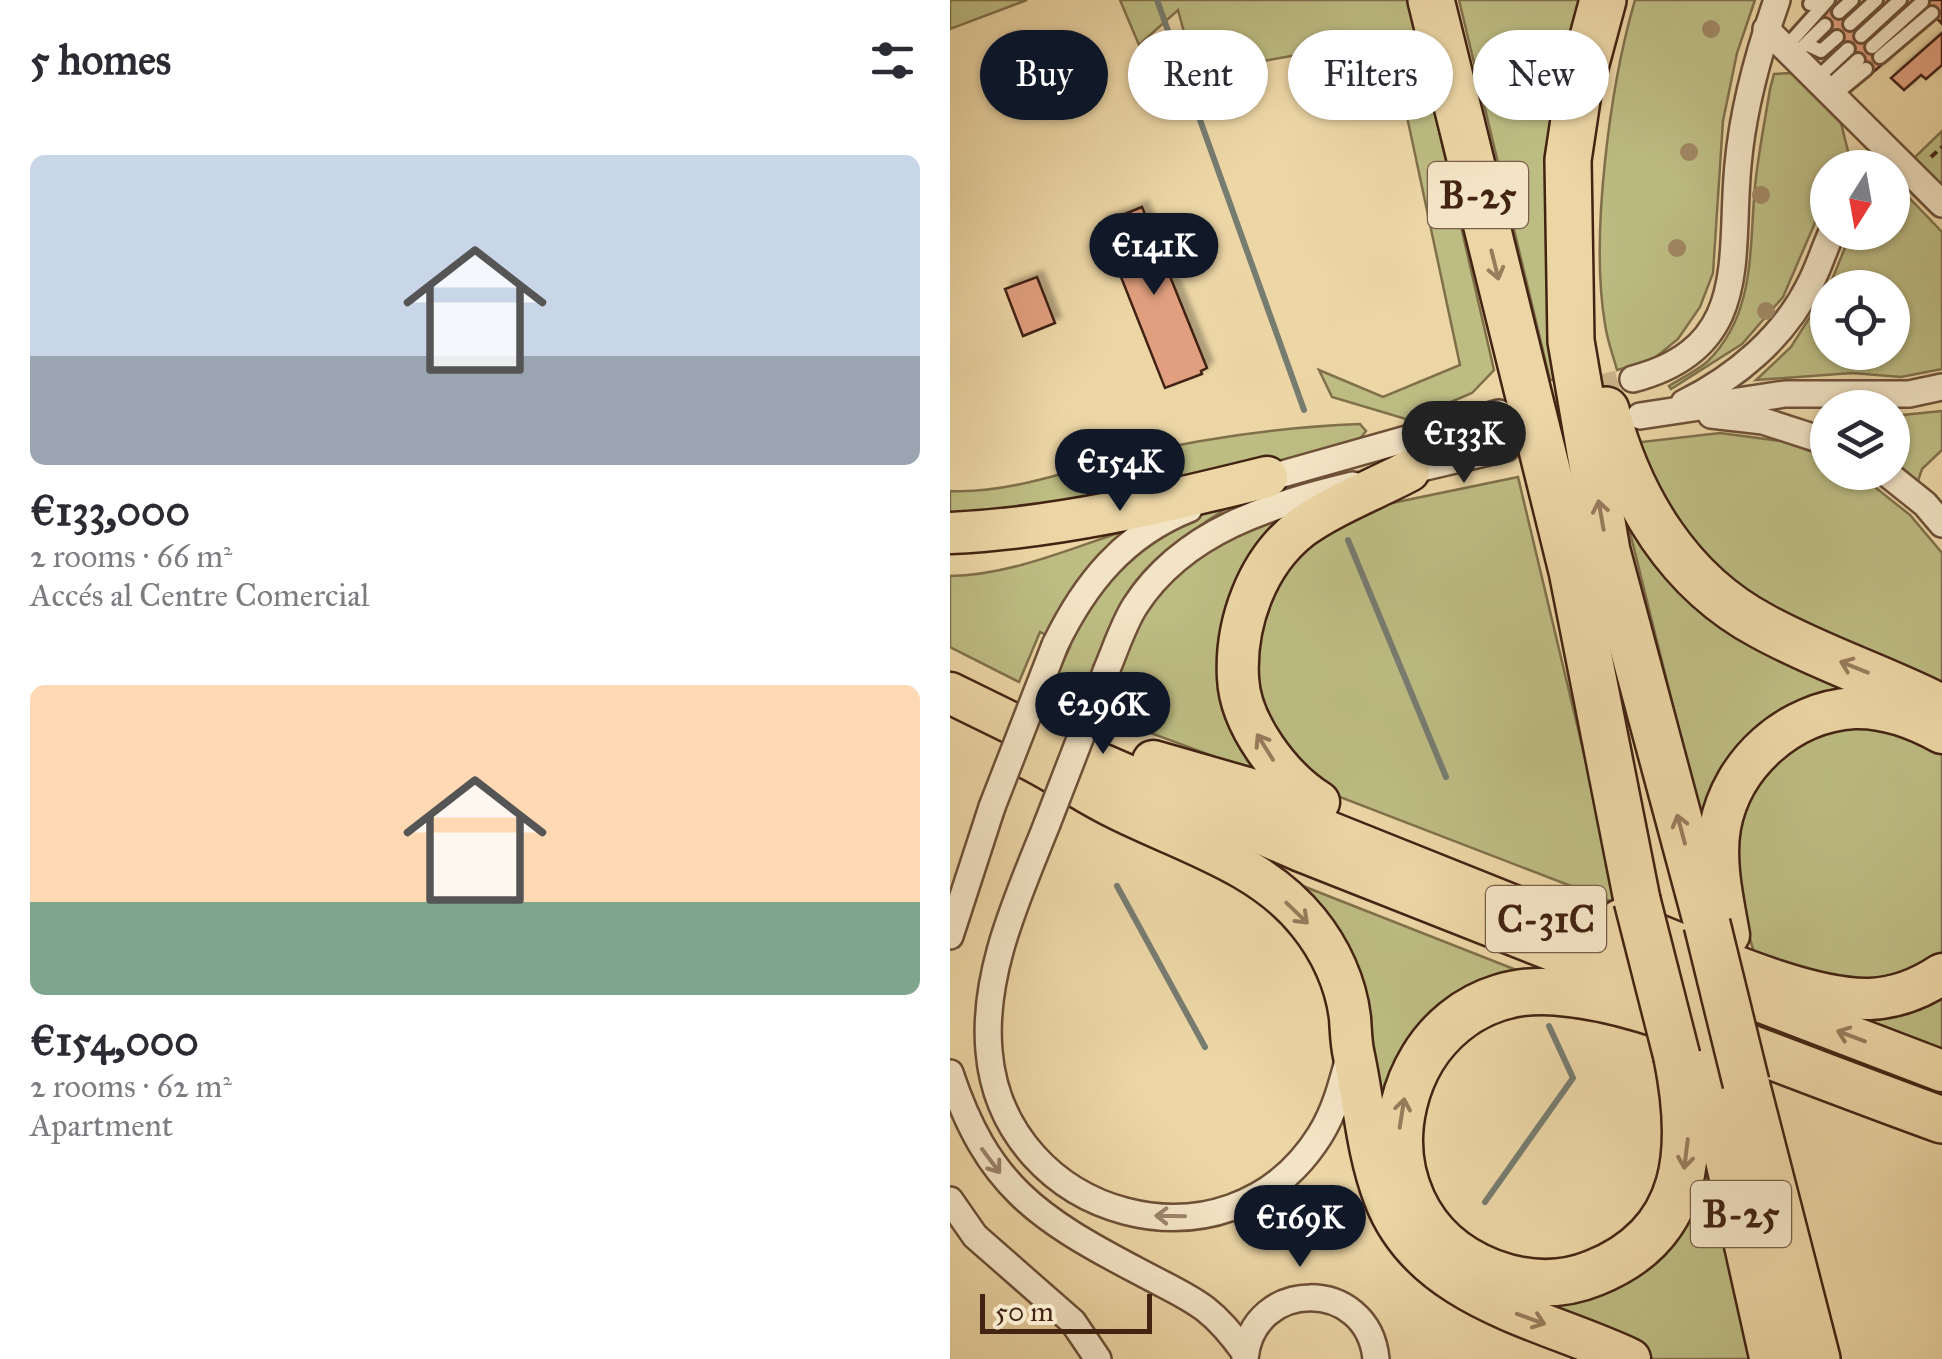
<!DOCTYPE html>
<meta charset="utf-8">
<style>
:root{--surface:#fff;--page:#f7f7f7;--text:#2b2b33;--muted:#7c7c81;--accent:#111827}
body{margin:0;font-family:"IM FELL Great Primer",serif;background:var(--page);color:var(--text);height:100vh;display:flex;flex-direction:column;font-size:38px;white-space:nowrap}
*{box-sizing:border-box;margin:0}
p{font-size:32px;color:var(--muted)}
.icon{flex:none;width:55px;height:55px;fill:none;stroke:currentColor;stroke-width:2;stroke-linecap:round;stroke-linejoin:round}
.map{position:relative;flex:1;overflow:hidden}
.side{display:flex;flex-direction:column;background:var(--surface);width:950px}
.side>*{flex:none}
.banner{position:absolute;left:30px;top:30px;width:810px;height:90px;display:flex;gap:20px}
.needle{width:65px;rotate:191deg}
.tools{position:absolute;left:860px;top:150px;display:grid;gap:20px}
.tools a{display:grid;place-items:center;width:100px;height:100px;border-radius:50%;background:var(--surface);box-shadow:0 2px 8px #0004;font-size:50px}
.scale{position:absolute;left:30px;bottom:25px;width:172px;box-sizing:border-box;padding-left:10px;border:5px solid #432312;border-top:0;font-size:28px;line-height:35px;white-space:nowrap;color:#432312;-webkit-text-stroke:8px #f3e4c5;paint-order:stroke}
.price{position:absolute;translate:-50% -85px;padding:0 22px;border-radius:35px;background:var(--accent);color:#fff;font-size:32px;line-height:65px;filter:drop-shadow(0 2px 5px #0008)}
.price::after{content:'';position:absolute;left:50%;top:60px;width:30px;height:22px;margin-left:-15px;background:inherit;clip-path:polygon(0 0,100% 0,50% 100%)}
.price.on{background:#222;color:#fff}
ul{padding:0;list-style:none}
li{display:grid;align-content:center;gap:20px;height:530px;padding:0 30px}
li span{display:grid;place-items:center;height:310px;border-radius:15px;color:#555}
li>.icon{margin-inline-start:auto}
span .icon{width:180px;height:180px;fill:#fffc;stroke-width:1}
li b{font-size:42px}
h2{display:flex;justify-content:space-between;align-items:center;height:120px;padding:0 30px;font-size:42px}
.chip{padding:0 35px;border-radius:45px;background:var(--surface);box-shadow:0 2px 8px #0004;font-size:35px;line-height:90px}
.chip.on{background:var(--accent);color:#fff}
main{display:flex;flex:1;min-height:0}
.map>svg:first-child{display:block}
.green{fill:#bdbc83;stroke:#80704a;stroke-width:2.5}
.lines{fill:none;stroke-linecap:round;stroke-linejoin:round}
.stream{stroke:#777c70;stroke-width:6}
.building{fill:#e09f7f;stroke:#432312;stroke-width:2.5;filter:url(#shadow)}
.minor-tunnel{stroke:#cab288;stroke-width:25;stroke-dasharray:25 12;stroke-linecap:butt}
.service-casing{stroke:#6d5037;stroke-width:18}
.minor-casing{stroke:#6d5037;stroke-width:30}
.trunk-casing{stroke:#432312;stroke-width:45}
.motorway-casing{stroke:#432312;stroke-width:50}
.path{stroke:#432312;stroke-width:4;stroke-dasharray:8 5;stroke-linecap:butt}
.service{stroke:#f3e4c5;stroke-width:12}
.minor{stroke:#f3e4c5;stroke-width:25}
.trunk{stroke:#ecd6a6;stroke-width:40}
.motorway{stroke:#ecd6a6;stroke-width:45}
.minor-bridge-casing{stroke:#6d5037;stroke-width:30;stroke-linecap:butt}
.motorway-bridge-casing{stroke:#432312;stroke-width:50;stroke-linecap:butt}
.minor-bridge{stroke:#f3e4c5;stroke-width:25}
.motorway-bridge{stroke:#ecd6a6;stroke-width:45}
.tree{fill:#a08864}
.oneway{stroke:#987c5c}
.oneway2{stroke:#9b846c}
.labels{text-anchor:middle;stroke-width:8;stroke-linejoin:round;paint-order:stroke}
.shield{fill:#f3e4c5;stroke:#785d48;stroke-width:2.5}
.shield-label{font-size:38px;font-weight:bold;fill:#432312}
</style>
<main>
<section class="side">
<h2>5 homes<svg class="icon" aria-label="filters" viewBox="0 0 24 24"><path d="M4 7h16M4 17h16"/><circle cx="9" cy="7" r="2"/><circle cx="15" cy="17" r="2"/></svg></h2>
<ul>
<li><span style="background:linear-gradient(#c9d6e8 65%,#9aa5b1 0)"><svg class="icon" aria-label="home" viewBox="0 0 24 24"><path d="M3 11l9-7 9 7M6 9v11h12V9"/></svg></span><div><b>€133,000</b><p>2 rooms · 66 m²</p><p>Accés al Centre Comercial</p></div></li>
<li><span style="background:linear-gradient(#ffd9b3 70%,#7fa58c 0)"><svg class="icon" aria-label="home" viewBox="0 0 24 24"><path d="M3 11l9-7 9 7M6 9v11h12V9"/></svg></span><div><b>€154,000</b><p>2 rooms · 62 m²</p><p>Apartment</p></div></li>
</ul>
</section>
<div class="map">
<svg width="992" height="1359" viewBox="0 0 992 1359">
<defs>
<filter id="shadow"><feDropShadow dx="6" dy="-6" stdDeviation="2.5" flood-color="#0004"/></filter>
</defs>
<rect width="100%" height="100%" fill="#ecd6a6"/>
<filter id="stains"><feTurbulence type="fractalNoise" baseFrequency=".002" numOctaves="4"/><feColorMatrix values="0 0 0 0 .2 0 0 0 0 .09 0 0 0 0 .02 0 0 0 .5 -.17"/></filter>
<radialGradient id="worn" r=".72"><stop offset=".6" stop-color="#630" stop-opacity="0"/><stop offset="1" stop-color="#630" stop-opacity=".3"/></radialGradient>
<!-- green -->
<g class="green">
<path d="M0,0H77L0,29Z"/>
<path d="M170,0H459L544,370L522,393L459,420L382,397L369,370L433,397L510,365L456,112L433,40L245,73L228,10L189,45Z"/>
<path d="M509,0H638L612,379L600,380Z"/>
<path d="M685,0H805L787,53L773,121L763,273L750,307L728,339L701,361L667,370C663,355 657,340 655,324C640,236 660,86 685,0Z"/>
<path d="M841,73L891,123L899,155L892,167L878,168L877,195L833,297L792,344L721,389L719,386C731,378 747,371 758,361C806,313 799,249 805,187C808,154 815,121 820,89L824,74Z"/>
<path d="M992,131V195L963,159Z"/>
<path d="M943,181L992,232V369L951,377L902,373L806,380L841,347L877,290L878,352H942V288L879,287L901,233L942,232Z"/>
<path d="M992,411V450L972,469L968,481L943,461V416Z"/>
<path d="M410,424L416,431L409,440L246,483L67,510L0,514V491C60,494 123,469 181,455C256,438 333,427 410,424Z"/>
<path d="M770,433L831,441L872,455L877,458L878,472L903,473L911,476L960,515L992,553V687C900,646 786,612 725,526C708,501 697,470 683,443Z"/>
<path d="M568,477L654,838L665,903L382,794L341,755L316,716L300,672L303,633L330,575L363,540L418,508Z"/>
<path d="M669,488L701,541L925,687L890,697L754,831Z"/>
<path d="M277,508C241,531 202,555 178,592C156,627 144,668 129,706L98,693L120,647L90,632L69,682L0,647V576C63,575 127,546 186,527C216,518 247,514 277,508Z"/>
<path d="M341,511L289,582L319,777L155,716C166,683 174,642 193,612C225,562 288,533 341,511Z"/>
<path d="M909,724L949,727L992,750V953C931,1000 870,975 805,956C785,887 764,817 827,763C836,755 846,744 857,739C874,732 892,729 909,724Z"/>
<path d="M330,877L569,971L565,982L426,1120Z"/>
<path d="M814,982L992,991V1057Z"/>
<path d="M752,1161L803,1359H703L567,1293L608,1294Z"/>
</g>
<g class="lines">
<!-- stream -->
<g class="stream">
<path d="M207,0L354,410"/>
<path d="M398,540L496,777"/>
<path d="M167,886L255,1047"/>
<path d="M535,1202L623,1078L599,1026"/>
</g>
</g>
<!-- building -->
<g class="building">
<path d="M970,0H992V24L982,13Z"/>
<path d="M880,3L935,62L921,74L867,16Z"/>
<path d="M992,33V65L976,79L971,75L954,90L941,78Z"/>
<path d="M192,207L257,368L251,371L252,374L215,388L150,224Z"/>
<path d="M87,277L105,323L73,336L55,289Z"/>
</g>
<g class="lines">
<!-- minor-tunnel -->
<path class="minor-tunnel" d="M572,407L683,379"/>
<defs>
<g id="service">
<path d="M860,4L864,0"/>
<path d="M889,12L902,0"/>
<path d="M900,24L926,0"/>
<path d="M911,36L950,0"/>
<path d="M856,44L871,51L887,37"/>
<path d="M922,47L972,2"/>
<path d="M835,48L878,0"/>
<path d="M843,56L875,25"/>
<path d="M930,57L982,13"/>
<path d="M866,79L898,49"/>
<path d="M876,89L908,60"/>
<path d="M883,96L916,69"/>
</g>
<g id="minor">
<path d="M816,29L992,204"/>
<path d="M683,379C802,348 779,257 788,165C793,108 808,54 827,0"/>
<path d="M734,403C786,377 834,337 860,284C869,267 874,249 882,232"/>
<path d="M761,415L813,421L878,442"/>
<path d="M690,416L835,394H959L992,387"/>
<path d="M935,472L975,504L992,524"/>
<path d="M446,474L556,448"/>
<path d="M304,482L549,413"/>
<path d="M105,645C135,583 174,535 239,509"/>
<path d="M157,669C166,648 173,625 185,606C234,530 321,505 403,485"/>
<path d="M97,824C69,895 32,972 39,1051C53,1219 278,1282 370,1135C385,1111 392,1084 399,1057"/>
<path d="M0,936L42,807"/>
<path d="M0,1073C37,1185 87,1218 188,1271C240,1299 259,1302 295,1353"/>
<path d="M0,1200L25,1236L123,1322L148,1359"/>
<path d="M295,1359C302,1278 418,1277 426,1359"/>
</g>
<g id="trunk">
<path d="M0,533C108,528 212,503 317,477"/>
<path d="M0,693L96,740L351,851L736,1003"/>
<path d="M77,758C104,771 129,789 156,803C223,839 309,860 358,922C380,949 396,983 400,1018C401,1031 401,1044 404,1056C414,1103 417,1152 434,1197C472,1299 593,1318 680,1359"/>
<path d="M203,761L339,800"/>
<path d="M369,802C331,778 290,724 288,678C285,623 307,562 351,528C379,507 427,488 459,471"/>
<path d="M309,804L664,946"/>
<path d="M670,920C737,945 851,1001 920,999C945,998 971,988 992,974"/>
<path d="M779,935C773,900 764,863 770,827C782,763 839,712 904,708C935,707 965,718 992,733"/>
<path d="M746,977L992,1071"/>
</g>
<g id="motorway">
<path d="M481,0L622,571L687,900"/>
<path d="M653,0L628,93L618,160L621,341L657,551L757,924"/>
<path d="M656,410C679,499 729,582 812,626C870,658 933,678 992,708"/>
<path d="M727,1057C745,1147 742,1234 644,1273C610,1287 575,1285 541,1272C386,1212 442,978 606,992C670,997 727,1020 787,1043C855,1069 923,1095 992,1120"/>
<path d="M758,1068L823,1359"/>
<path d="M796,1083L867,1359"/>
</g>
</defs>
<!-- service casing -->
<use href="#service" class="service-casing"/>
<!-- minor casing -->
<use href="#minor" class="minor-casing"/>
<!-- trunk casing -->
<use href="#trunk" class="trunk-casing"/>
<!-- motorway casing -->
<use href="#motorway" class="motorway-casing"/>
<!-- path -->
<path class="path" d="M981,157L992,147"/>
<!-- service -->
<use href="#service" class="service"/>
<!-- minor -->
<use href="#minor" class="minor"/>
<!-- trunk -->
<use href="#trunk" class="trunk"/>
<!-- motorway -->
<use href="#motorway" class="motorway"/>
<defs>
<g id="minor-bridge">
<path d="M42,807L105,645"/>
<path d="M97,824L157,669"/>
</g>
<g id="motorway-bridge">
<path d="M687,900L727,1057"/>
<path d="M757,924L796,1083"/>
</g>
</defs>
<!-- minor-bridge casing -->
<use href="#minor-bridge" class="minor-bridge-casing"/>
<!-- motorway-bridge casing -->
<use href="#motorway-bridge" class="motorway-bridge-casing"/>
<!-- minor-bridge -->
<use href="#minor-bridge" class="minor-bridge"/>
<!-- motorway-bridge -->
<use href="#motorway-bridge" class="motorway-bridge"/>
</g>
<!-- trees -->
<g class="tree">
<circle cx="761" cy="29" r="9"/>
<circle cx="739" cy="152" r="9"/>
<circle cx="811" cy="195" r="9"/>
<circle cx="727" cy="248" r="9"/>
<circle cx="816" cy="311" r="9"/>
</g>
<!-- one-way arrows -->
<defs><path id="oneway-shaft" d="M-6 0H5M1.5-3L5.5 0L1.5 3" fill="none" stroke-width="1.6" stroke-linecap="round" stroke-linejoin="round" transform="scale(2.5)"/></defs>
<g class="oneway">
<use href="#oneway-shaft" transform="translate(545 265) rotate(76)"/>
<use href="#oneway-shaft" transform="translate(651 515) rotate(-100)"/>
<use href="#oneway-shaft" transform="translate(904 667) rotate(-158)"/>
<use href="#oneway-shaft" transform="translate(315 747) rotate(-122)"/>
<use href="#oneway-shaft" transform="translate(731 829) rotate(-105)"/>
<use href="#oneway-shaft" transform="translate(347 913) rotate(44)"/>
<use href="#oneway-shaft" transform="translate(901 1036) rotate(-159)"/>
<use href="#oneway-shaft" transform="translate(452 1113) rotate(-81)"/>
<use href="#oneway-shaft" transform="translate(736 1154) rotate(97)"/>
<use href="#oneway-shaft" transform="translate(581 1319) rotate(20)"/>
</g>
<g class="oneway2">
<use href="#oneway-shaft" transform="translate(41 1161) rotate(53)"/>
<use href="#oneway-shaft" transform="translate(220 1216) rotate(-179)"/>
</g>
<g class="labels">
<!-- shield labels -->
<g class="shield">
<rect x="478" y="162" width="100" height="66" rx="8"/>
<rect x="536" y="886" width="120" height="66" rx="8"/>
<rect x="741" y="1181" width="100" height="66" rx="8"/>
</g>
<g class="shield-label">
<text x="528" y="208">B-25</text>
<text x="596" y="932">C-31C</text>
<text x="791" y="1227">B-25</text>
</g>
</g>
<rect width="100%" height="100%" filter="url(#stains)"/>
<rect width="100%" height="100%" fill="url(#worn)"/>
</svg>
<div class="tools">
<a><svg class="needle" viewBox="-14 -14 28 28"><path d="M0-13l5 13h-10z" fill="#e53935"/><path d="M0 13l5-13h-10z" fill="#7c7c81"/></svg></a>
<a><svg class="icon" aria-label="locate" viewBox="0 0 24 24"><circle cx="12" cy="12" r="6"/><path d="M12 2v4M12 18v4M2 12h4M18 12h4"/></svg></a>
<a><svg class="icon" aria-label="layers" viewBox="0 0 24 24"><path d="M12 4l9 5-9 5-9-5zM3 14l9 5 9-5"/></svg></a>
</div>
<div class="scale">50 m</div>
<b class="price" style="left:204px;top:298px">€141K</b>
<b class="price on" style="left:514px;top:486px">€133K</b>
<b class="price" style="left:170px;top:514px">€154K</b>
<b class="price" style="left:153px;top:757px">€296K</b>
<b class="price" style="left:350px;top:1270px">€169K</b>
<div class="banner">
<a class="chip on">Buy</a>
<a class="chip">Rent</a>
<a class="chip">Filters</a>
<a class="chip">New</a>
</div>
</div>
</main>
